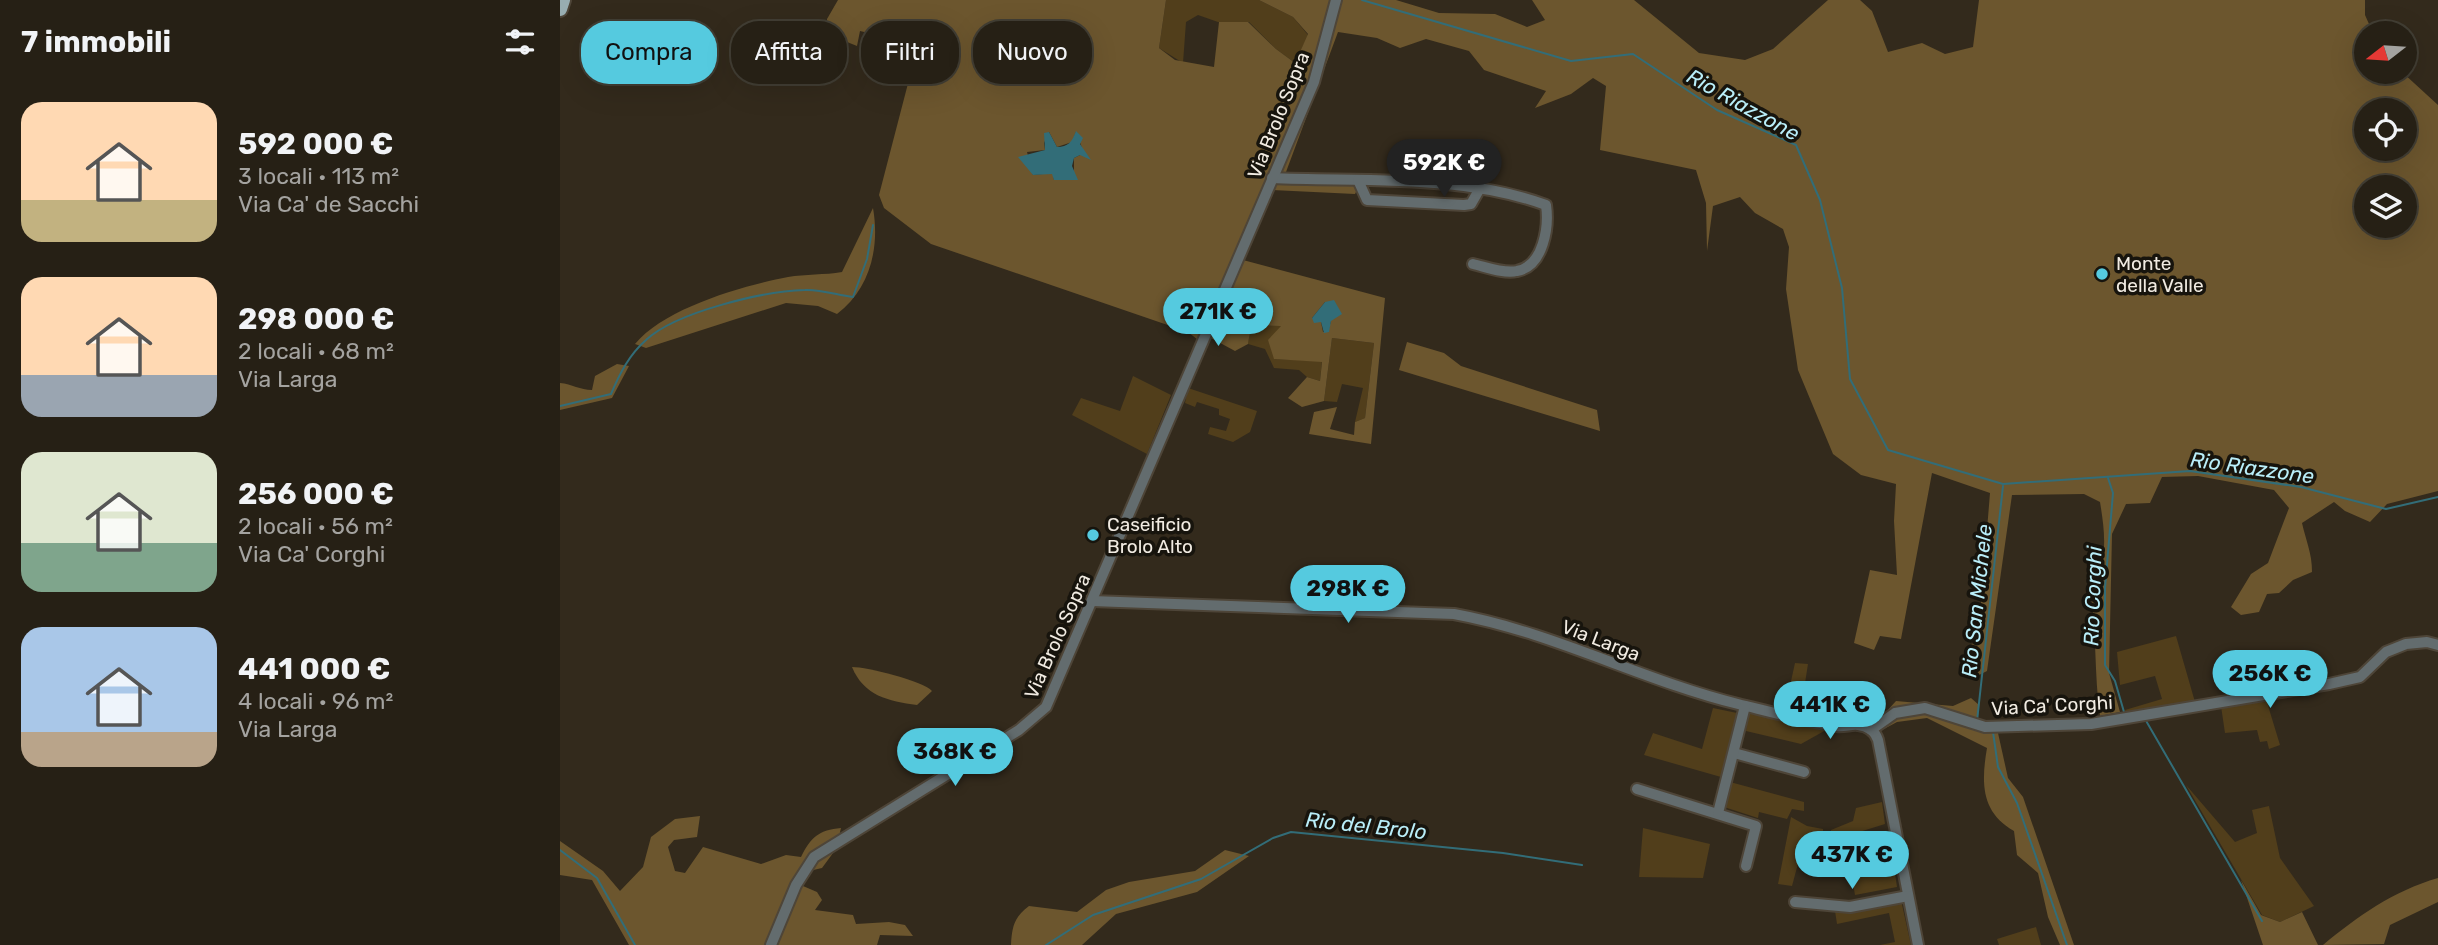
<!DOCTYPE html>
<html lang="it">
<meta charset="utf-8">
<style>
:root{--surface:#262015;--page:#2e281e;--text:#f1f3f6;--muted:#a4a3a0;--line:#423e34;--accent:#55cadf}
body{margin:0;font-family:Rubik,sans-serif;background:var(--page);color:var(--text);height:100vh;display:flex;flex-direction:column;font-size:26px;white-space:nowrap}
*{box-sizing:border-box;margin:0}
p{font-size:23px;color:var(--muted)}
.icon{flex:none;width:38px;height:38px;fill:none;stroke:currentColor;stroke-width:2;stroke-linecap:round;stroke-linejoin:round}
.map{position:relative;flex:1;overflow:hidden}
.details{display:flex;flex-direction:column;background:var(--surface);width:560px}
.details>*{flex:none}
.top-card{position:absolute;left:21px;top:21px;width:665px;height:63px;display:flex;gap:14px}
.needle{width:46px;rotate:253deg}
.controls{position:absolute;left:1794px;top:21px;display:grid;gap:14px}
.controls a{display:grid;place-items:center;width:63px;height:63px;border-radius:50%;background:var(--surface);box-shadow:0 7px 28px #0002,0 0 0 2px var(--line);font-size:35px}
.price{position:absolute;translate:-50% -60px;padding:0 16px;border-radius:24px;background:var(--accent);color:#111;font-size:23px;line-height:46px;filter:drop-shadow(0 2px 4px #0008)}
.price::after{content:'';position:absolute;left:50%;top:42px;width:21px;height:16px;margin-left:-10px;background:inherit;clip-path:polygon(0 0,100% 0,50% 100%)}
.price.selected{background:#222;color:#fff}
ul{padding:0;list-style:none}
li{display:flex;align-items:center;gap:21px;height:175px;padding:0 21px}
li span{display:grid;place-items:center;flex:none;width:196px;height:140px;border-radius:21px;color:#555}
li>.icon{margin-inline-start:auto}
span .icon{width:84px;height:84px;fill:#fffc;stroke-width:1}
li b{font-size:30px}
h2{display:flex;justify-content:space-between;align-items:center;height:84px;padding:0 21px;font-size:30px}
.tag{padding:0 24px;border-radius:28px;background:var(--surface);box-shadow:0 7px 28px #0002,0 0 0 2px var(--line);font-size:24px;line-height:63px}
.tag.selected{background:var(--accent);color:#111}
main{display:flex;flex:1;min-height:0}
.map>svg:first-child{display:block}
.green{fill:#513e1b}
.forest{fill:#6c562e;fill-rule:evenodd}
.water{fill:#326d78}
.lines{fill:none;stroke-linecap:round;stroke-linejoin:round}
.stream{stroke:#326d78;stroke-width:2}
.minor-casing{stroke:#4e4538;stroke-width:14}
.major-casing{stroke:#4e4538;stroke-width:18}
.minor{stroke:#636c6e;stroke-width:10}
.major{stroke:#98adb1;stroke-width:14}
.poi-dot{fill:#55cadf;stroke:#17140d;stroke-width:2.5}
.labels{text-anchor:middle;stroke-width:7;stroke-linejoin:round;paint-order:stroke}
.street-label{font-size:19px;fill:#f1ebe2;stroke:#17140d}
.poi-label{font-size:19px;fill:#f1ebe2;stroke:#17140d;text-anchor:start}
.water-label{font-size:21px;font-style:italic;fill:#b9eef9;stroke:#17140d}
</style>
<main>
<section class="details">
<h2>7 immobili<svg class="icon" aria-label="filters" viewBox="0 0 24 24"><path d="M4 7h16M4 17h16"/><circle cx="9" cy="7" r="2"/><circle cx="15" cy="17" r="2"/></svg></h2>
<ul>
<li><span style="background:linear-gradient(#ffd9b3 70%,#c2b280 0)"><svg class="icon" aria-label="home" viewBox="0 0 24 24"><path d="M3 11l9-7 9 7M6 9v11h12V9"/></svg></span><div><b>592 000 €</b><p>3 locali · 113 m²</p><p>Via Ca' de Sacchi</p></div></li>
<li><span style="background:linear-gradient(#ffd9b3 70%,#9aa5b1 0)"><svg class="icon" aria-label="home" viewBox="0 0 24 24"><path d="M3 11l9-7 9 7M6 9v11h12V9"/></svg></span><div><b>298 000 €</b><p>2 locali · 68 m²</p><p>Via Larga</p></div></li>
<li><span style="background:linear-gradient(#dfe7d0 65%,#7fa58c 0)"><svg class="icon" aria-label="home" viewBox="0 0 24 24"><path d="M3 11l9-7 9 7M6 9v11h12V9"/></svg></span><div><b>256 000 €</b><p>2 locali · 56 m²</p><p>Via Ca' Corghi</p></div></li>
<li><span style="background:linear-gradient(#a9c7e8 75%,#b9a48a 0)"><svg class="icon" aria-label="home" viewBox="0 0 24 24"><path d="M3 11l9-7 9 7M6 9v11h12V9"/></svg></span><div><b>441 000 €</b><p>4 locali · 96 m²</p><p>Via Larga</p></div></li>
</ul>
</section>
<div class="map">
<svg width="1878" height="945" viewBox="0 0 1878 945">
<rect width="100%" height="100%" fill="#332a1c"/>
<!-- green -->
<g class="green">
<path d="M606,0H699L733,17L748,35L735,63L716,49L689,22H658L638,15L626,22L623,63L599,48Z"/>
<path d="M690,325L722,326L714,359L762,361L760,381L747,377L739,370L714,368L705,349L688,344Z"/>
<path d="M772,338L814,343L805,418L795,422L803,388L782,384L777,402L764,401Z"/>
<path d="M573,376L611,395L587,454L512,415L521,398L560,411Z"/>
<path d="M628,388L697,411L690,432L673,442L648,434L650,427L666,431L670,419L659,415V409L637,402L635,407L625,403Z"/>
<path d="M1616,636L1635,702L1567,715L1565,710L1602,699L1595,676L1560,685L1557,652Z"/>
<path d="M1235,663L1248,664L1240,715L1224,713Z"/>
<path d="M1263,681L1268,684V690H1275L1271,706L1259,701Z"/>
<path d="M1706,699L1720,745L1709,749L1707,741L1700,742L1697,730L1665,733L1661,706Z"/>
<path d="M1153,708L1177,713L1161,777L1084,755L1093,733L1142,749Z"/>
<path d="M1188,712L1266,730L1241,744L1186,731Z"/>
<path d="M1170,782L1244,802V811L1232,809L1227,819L1199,812L1198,818L1164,807Z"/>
<path d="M1626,785L1675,842L1697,833L1692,810L1709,806L1720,858L1754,906L1720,922L1702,915Z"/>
<path d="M1322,802L1325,824L1283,837L1286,854L1293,853L1299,870L1333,860L1337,887L1295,895L1289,862H1271V830L1293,821L1296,808Z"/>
<path d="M1231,817L1247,826L1263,829V865L1239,860L1232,886L1218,884Z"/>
<path d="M1083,828L1150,844L1143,878L1079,877Z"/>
<path d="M1341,900L1351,945H1320L1335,942L1329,913L1277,924L1275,911L1288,913Z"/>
<path d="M1476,927L1481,945H1439L1437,939Z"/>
</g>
<!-- forest -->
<g class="forest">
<path d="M278,0H606L599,48L615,60L654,67L659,22H688L716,49L735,63L748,34L733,17L699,0H836L879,13L935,14L967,27L985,20L972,0H1074L1139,53L1185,60L1213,49L1268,0H1300L1312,11L1328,52L1362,43L1385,54L1413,47L1419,0H1805V15L1813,33H1806V72H1842L1878,105V491L1827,504L1810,522L1785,511L1774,502L1742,523C1746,541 1752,553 1752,572L1733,580L1719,593L1707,594L1699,612L1681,615L1671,607L1691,574L1708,563L1729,508L1714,490L1638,476L1602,477L1590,503L1566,504L1552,534L1549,673L1560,712L1540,716C1534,674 1537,632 1530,589C1549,562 1545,533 1540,502L1524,494L1452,495L1427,671L1417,676L1408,647L1418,640L1430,493L1372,473L1341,639L1320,636L1314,650L1294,643L1310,570L1337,575L1334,521L1336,484L1301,475L1273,454L1238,370L1226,289L1229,247L1223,229L1195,213L1180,197L1153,206L1147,251L1146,203L1136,170L1040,150L1046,86L1033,78L1011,94L975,108L986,91L924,70L909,51L866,39L840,48L817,38L778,32L726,172L805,174L795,194L712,190L683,260L825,298L811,444L749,434L754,412L777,407L770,429L794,435L795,422L805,418L814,343L772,338L764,401L742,407L728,398L747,377L760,381L762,362L714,359L708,340L721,326L691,325L688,344L675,351L651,338L647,347L628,332L371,244L324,208L319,195L358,45L327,26L325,37L300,31L297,46L267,34V19ZM1806,110H1844V149H1806ZM489,132L497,147L512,142L516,132L524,153L514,158V173L505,180H494L493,173L473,175L467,152L485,150L484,143ZM1806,187H1844V226H1806ZM765,302L771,321L768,332H763L761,322L752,318Z"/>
<path d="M313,208C320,248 310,289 277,314L258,306L226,303L86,348L75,344C105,308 182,286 228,277C245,274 265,275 282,272Z"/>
<path d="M847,342L884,353L901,366L1037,410L1040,431L839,370Z"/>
<path d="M57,364L69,366L52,398L0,410V383C12,384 20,390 32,390L35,376Z"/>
<path d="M292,667C307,667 363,681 372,691L357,705C328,701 304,696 292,667Z"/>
<path d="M1411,698L1419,705L1418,718L1426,733H1438L1448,778L1463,797L1514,945H1500L1488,917L1478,873L1457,855L1454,831C1421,812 1421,783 1427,748L1367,718L1337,722L1324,729L1326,712L1336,701L1393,706Z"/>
<path d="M140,816L137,837L114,840L108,847L115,871L125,873L143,847L201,864L226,855L241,857C251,837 259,830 281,828L276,849L262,868L249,871L243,886L257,892L262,900L255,910L293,915L296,924L329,922L345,925L353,936L320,935L317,945H69L32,880L0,875V841L43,871L60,891L83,867L91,837L115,819Z"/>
<path d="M665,850L689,856L637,892L556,914L522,945H451C452,927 454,917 469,906L517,912L546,890L569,882L635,871Z"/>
<path d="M1878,878V902L1830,925L1824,944L1763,945C1798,916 1833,891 1878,878Z"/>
<path d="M1681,880L1701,915L1720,922L1742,912L1758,945H1703Z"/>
</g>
<!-- water -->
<g class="water">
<path d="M516,131L523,138L520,144L531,160L520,155L514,158L512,166L518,180H494L492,174L473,175L458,157L485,150L484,133L489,132L497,147C508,147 512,142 516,131Z"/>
<path d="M774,300L782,314L771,321L769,332L764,333L761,322L754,323L752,318L765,302Z"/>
</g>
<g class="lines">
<!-- stream -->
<g class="stream">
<path d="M802,0L1011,61L1073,54L1157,110L1236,145L1260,200L1282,288L1290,379L1328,450L1443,484L1630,471L1741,487L1826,509L1878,497"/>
<path d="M0,406L51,394C60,373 69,355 86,340C116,312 204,291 245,290C260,289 277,295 293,297L307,259L313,225"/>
<path d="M1548,478L1553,493L1545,588V665L1555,681L1564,712"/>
<path d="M1585,719L1702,921"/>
<path d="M1417,721L1443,486"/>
<path d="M1433,732L1438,767L1457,803L1507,945"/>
<path d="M0,850L37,878L75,945"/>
<path d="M486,945L533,915L641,879L713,838L731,832L943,853L1022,865"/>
</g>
<defs>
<g id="minor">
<path d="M712,178C801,182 902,174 986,205C989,226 984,266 957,271C944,274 926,267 913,264"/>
<path d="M798,180L807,200L904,205L911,204L919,190"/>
<path d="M532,601L894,614C993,632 1081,680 1178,704C1211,712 1244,721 1277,726C1284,727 1292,724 1298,725C1308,726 1315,731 1318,740L1358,945"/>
<path d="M1311,730L1335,713L1365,708L1425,727L1531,724L1769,684L1800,677L1826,652L1846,644L1867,642L1878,645"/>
<path d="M1174,753L1244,772"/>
<path d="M1077,789L1196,826L1186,866"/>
<path d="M1158,813L1185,706"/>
<path d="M1235,902L1290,907L1348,896"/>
<path d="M211,945L236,885L254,857L459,730L486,707L754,82L776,0"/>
</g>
<path id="major" d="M0,9L3,0"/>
</defs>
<!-- minor casing -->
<use href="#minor" class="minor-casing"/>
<!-- major casing -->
<use href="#major" class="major-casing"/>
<!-- minor -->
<use href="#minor" class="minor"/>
<!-- major -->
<use href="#major" class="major"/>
</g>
<!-- markers -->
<g class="poi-dot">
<circle cx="1542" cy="274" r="7"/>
<circle cx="533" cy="535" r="7"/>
</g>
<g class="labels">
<!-- street labels -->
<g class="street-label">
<text transform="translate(718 115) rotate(-68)" y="7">Via Brolo Sopra</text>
<text transform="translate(497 636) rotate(-66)" y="7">Via Brolo Sopra</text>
<text transform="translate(1041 640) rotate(21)" y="7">Via Larga</text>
<text transform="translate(1492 705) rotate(-3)" y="7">Via Ca' Corghi</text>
</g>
<!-- poi labels -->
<g class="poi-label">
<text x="1556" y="270">Monte<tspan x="1556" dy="22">della Valle</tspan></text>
<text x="547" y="531">Caseificio<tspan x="547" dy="22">Brolo Alto</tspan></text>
</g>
<!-- water labels -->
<g class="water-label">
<text transform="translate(1183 105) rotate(29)" y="7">Rio Riazzone</text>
<text transform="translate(1692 468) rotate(8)" y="7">Rio Riazzone</text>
<text transform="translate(1533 596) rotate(-88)" y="7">Rio Corghi</text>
<text transform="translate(1417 601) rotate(-84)" y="7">Rio San Michele</text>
<text transform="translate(806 826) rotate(6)" y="7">Rio del Brolo</text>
</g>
</g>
</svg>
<div class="controls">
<a><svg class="needle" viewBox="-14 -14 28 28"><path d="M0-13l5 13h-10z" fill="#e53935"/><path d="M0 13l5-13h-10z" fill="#a4a3a0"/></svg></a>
<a><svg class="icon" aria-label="locate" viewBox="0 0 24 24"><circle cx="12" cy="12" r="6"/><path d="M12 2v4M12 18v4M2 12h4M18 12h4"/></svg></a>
<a><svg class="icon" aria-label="layers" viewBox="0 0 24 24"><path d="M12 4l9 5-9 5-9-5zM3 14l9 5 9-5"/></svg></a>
</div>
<b class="price selected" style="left:884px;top:199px">592K €</b>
<b class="price" style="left:658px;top:348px">271K €</b>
<b class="price" style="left:788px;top:625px">298K €</b>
<b class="price" style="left:1710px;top:710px">256K €</b>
<b class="price" style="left:1270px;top:741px">441K €</b>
<b class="price" style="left:395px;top:788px">368K €</b>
<b class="price" style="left:1292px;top:891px">437K €</b>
<div class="top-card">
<a class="tag selected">Compra</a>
<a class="tag">Affitta</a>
<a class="tag">Filtri</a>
<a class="tag">Nuovo</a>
</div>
</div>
</main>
